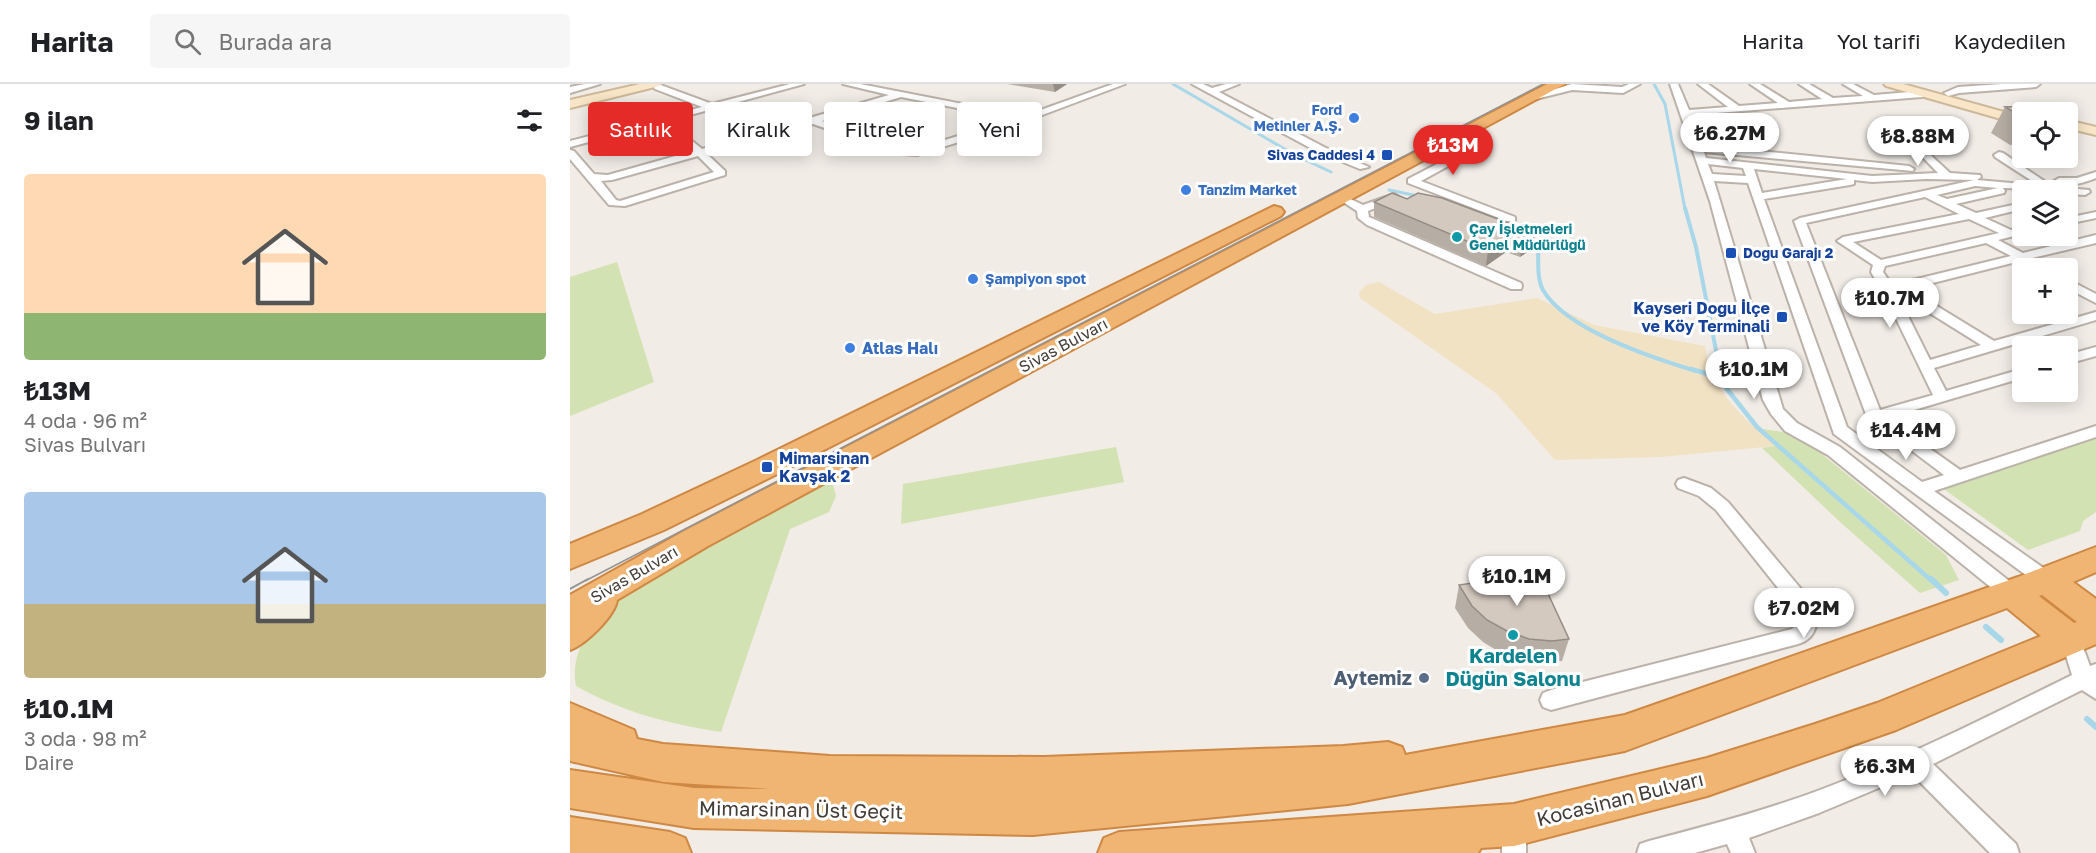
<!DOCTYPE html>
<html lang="tr">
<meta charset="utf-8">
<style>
:root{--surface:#fff;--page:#f6f6f6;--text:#202124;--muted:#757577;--line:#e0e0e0;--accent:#e52b28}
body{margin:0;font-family:"Golos Text",sans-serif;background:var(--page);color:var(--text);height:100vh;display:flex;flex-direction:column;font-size:22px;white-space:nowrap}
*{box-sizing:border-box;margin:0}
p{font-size:20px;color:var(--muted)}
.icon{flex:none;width:33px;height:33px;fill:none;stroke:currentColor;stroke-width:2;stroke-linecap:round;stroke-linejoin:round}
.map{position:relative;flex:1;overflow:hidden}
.side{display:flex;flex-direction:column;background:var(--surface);width:570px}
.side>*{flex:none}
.guide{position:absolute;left:18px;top:18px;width:570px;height:54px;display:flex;gap:12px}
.tools{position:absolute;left:1442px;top:18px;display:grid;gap:12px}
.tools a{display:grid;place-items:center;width:66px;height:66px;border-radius:6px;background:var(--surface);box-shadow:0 3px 15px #0003;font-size:30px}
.price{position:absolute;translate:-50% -51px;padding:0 14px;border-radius:21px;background:#fff;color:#222;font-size:20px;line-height:39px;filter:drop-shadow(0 2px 3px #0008)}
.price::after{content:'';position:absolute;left:50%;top:36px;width:18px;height:14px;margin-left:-9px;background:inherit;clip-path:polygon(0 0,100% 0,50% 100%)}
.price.selected{background:var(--accent);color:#fff}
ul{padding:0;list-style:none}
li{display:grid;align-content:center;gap:12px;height:318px;padding:0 24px}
li span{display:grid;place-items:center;height:186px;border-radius:6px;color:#555}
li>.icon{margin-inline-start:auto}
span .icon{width:108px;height:108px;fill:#fffc;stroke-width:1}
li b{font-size:26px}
h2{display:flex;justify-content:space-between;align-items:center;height:72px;padding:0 24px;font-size:26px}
.tag{padding:0 21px;border-radius:6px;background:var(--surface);box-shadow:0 3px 15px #0003;font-size:21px;line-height:54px}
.tag.selected{background:var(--accent);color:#fff}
header{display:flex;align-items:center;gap:36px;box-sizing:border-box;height:84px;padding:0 30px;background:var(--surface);border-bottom:2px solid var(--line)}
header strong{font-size:28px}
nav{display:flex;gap:33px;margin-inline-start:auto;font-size:21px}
.search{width:420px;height:54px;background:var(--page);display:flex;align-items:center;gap:15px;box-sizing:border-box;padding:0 21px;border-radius:6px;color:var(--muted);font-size:22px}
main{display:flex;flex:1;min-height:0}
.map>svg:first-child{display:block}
.green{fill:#d3e2b2}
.sand{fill:#f2e2c4}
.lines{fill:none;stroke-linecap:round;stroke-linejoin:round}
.stream-far3{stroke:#a7d7e9;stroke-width:3}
.stream-far2{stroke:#a7d7e9;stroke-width:4}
.stream-far1{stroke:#a7d7e9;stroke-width:4.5}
.stream{stroke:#a7d7e9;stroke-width:6}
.street-casing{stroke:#bbb2a9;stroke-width:4}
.secondary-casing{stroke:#cdb899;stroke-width:4}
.highway-casing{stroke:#ce8843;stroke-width:4}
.street{fill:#fff;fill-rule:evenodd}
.secondary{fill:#f9e6c8;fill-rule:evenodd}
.highway{fill:#f0b572;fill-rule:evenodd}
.tram-far1{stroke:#949494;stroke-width:1.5}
.tram{stroke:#949494;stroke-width:2}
.wall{fill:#b6ada4}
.shaded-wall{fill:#948d86}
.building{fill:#d4c9bf;stroke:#948d86;stroke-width:1.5}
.shop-dot{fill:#3f7fe0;stroke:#fff;stroke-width:2}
.transit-dot{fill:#1a4fb4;stroke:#fff;stroke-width:2}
.culture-dot{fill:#0f9aa8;stroke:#fff;stroke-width:2}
.service-dot{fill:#5c6f8a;stroke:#fff;stroke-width:2}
.labels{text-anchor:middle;stroke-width:6;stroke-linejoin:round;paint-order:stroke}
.far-shop-label{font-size:14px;font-weight:bold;fill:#366cbe;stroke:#fff;text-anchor:start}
.far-transit-label{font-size:14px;font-weight:bold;fill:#164399;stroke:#fff;text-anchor:end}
.far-culture-label{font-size:14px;font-weight:bold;fill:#0d838f;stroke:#fff;text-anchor:start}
.transit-label{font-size:16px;font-weight:bold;fill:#164399;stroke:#fff;text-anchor:end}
.street-label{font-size:16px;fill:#433c36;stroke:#fff}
.shop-label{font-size:16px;font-weight:bold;fill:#366cbe;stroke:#fff;text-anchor:start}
.near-culture-label{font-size:20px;font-weight:bold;fill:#0d838f;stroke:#fff}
.near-service-label{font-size:20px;font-weight:bold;fill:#4e5e75;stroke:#fff;text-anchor:end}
.near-street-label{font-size:20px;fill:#433c36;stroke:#fff}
</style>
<header>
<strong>Harita</strong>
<div class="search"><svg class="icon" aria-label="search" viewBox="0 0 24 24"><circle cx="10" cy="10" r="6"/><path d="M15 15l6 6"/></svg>Burada ara</div>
<nav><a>Harita</a><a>Yol tarifi</a><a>Kaydedilen</a></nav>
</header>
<main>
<section class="side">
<h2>9 ilan<svg class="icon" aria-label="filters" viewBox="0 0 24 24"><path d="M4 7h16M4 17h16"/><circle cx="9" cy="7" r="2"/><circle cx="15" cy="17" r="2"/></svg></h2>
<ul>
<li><span style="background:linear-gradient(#ffd9b3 75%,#8fb573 0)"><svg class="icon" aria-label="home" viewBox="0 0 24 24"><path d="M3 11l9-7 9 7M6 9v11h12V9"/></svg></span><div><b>₺13M</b><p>4 oda · 96 m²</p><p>Sivas Bulvarı</p></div></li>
<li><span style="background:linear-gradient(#a9c7e8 60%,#c2b280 0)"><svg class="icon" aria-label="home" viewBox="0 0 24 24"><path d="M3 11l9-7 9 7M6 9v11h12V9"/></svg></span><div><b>₺10.1M</b><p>3 oda · 98 m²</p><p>Daire</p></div></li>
</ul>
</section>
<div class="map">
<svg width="1526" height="769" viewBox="0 0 1526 769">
<rect width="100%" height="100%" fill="#f1ece6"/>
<!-- green -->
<g class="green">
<path d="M47,178L84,298L0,332V193Z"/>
<path d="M1185,344L1213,348L1242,362L1376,471L1389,496L1350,509L1269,437L1192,364L1204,362Z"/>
<path d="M1526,349V428L1513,437L1510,447L1458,466L1371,403Z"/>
<path d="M546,363L554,398L331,440L333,400Z"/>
<path d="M258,398L263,401L266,412L259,428L220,445L151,648C99,640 52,628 6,602C0,571 18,543 40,522C65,499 99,483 129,466C171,443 214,419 258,398Z"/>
</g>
<!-- sand -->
<path class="sand" d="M809,198L865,230L967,214L1024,241L1135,262C1142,310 1172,331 1205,362L1091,373L985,376L927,310L790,214L789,208L796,201Z"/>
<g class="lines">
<!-- stream-far3 -->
<g class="stream-far3">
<path d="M603,0L725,71L761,88"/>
<path d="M1084,0L1095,20L1115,125"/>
<path d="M819,106L848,112"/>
</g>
<!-- stream-far2 -->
<g class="stream-far2">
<path d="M1115,124L1126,163L1150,287"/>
<path d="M959,154L968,160C969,174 966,193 973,206C996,246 1083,274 1126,287"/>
</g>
<!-- stream-far1 -->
<g class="stream-far1">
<path d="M1121,285L1152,294"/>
<path d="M1149,285L1157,305L1187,343L1362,497"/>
</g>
<!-- stream -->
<g class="stream">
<path d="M1361,495L1376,509"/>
<path d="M1416,543L1431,556"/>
<path d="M1517,635L1526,643"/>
</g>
<defs>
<g id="street">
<path d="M15,0H30L0,9V3Z"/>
<path d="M88,0L142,20L220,0H234L98,37L132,65L319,11L273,0H290L454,32L543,0H555L459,36L347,71L331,70L243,40L137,70L155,87V91L55,122L39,121L0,75V66L4,67L24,90L38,91L123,67L90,39L0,63V57L132,23L85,5L84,3ZM331,13L443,35L346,65H336L252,37ZM128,72L144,88L50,117L46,116L31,97L42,96Z"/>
<path d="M622,0H633L642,4L656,0H669L649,8L754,63L799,83L790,85L746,67Z"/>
<path d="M1002,0L1052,3L1059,0H1070L1053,9L1002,6L966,15L962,12Z"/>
<path d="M1100,0H1108L1119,26L1158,23L1128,0H1138L1169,22L1208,19L1180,0H1190L1219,18L1252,15L1229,0H1239L1263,14L1293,12L1273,0H1283L1304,11L1352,7L1356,10L1352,13L1121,31L1132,61L1339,82L1344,85L1343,87L1134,68L1136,74L1302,92L1368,89L1338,58V54L1341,53L1380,89L1410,91L1411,93L1407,96L1519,106L1520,108L1515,111L1497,110V106L1433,104L1435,107L1434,109L1386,120L1406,129L1452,119V125L1415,134L1441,146L1452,144V150L1428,156L1453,169L1526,151V159L1462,174L1477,184H1463L1450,177L1339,205L1424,257L1526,228V236L1364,284L1376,307L1452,285V294L1317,334L1390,386L1526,342V353L1364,407L1482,490L1484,495L1482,500L1475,502L1468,500L1264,350L1178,99L1144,97L1213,325L1227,339L1270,363L1448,504L1451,509L1448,514L1441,517L1434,514L1258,371L1215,347L1201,330L1193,316L1140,117ZM1138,80L1173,84L1176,92L1142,90ZM1184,85L1277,95L1192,109ZM1356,95L1404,96L1230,134L1224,137L1297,333L1374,391L1352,398L1277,343L1194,115L1280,101L1284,100V96L1302,98ZM1405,102L1428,104L1377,115L1367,111ZM1355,113L1389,130L1273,153L1267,157L1303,181L1301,188L1318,218L1363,311L1310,326L1236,139ZM1399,135L1429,149L1311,176L1283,158ZM1416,159L1441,172L1322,201L1313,188L1315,182ZM1326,208L1411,261L1360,276Z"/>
<path d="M1432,0H1470L1466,3L1389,9L1378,12L1374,9L1388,3Z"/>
<path d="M873,58L902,69L851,97L945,133V137H937L838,99V95L888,69L870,63V59Z"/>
<path d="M1429,68L1433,69L1474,97L1473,99H1465L1425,73L1424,71Z"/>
<path d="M1526,88V94C1513,99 1495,105 1484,97L1489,94H1507Z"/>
<path d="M824,110L829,113L828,115L798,127L799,133L951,199L952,202L951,205H941L797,141L788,134L787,127L767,114L772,111L793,121Z"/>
<path d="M1526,128V134L1497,140V134Z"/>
<path d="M1497,195L1526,210V219L1497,204Z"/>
<path d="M1526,263V272L1497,280V271Z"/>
<path d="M1114,394L1141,404L1158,418L1242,518C1250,535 1248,554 1228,560L981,626L973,623L970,616L973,609L981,606L1222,545L1227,540V528L1146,426L1129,412L1108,404L1106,400L1108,396Z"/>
<path d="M1501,548L1508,550L1520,582L1526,580V615L1512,606L1363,680L1446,760L1449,769H1420L1342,690L1249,729L1179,754L1185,769H1161L1157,760L1125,769H1067L1070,760L1079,757C1136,742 1194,727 1250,706C1336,674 1419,632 1502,591L1491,556L1494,550Z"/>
<path d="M944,729L952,733L956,741V769H932V741L936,733Z"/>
</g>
<g id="secondary">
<path d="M70,0H91L89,2L0,24V16Z"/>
<path d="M1314,0H1333L1452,33V41L1316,2Z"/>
<path d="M1497,36L1526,43V51L1497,44Z"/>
</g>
<g id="highway">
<path d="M977,0H995L138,462L47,516C45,532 15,561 0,566V511L116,446Z"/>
<path d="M704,122L711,124L714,128L711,132L207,390L94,446L0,485V460L72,430L187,376Z"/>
<path d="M1526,463V488L1503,498L1526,515V560L1326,646L1137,712L944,762L911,764L908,769H528L534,754L549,748L944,720L1137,674L1245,640L1307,619L1471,552L1437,524L1055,667L778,720L463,751L124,744L0,724V686L124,704L200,705L93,698L0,677V619L64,646L67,655L93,660L260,672L474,673L773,662L818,658L832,663L835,671L1055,631L1448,493ZM1472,511L1507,538L1504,539L1469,512Z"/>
<path d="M0,733L100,748L115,754L121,769H0Z"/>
</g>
</defs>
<!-- street casing -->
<use href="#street" class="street-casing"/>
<!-- secondary casing -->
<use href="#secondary" class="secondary-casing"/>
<!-- highway casing -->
<use href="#highway" class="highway-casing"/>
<!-- street -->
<use href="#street" class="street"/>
<!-- secondary -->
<use href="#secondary" class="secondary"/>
<!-- highway -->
<use href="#highway" class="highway"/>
<!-- tram-far1 -->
<path class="tram-far1" d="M15,497L973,0"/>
<!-- tram -->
<path class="tram" d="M0,505L18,495"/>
</g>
<!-- wall -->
<g class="wall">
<path d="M437,0H497L485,8Z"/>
<path d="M1435,23L1452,28V60L1440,61L1421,49Z"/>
<path d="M804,118L965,149L962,165L950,173L936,168L916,182L804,133Z"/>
<path d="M889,501L999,555L992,577L975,579L953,576L931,569L913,558L898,544L885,524Z"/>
</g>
<!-- shaded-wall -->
<g class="shaded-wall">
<path d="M483,0H497L485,8Z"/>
<path d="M83,29L93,47L78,64L41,67L29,49Z"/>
<path d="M965,149L962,165L950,173L953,158Z"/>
<path d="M939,152L936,168L916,182L918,166Z"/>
</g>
<!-- building -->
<g class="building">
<path d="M1460,22L1472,28H1452V33L1435,23Z"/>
<path d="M83,29L68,46L29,49L46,32Z"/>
<path d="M822,109L837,115L848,109L872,114L965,149L953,158L939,152L918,166L804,118Z"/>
<path d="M955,491L974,501L999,555L982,557L959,555L937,547L917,536L902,522L889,501Z"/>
</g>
<!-- markers -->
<g class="shop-dot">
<circle cx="784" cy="34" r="6"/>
<circle cx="616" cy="106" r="6"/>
<circle cx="403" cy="195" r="6"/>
<circle cx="280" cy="264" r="6"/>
</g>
<g class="transit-dot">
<rect x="811" y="65" width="12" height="12" rx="3"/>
<rect x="1155" y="163" width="12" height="12" rx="3"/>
<rect x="1206" y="227" width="12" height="12" rx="3"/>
<rect x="191" y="377" width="12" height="12" rx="3"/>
</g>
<g class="culture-dot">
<circle cx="887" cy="153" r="6"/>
<circle cx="943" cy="551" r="6"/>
</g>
<circle class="service-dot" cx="854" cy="594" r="6"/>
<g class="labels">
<!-- far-shop labels -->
<g class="far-shop-label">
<text x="772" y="31" text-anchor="end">Ford<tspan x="772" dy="16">Metinler A.Ş.</tspan></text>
<text x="628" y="111">Tanzim Market</text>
<text x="415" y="200">Şampiyon spot</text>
</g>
<!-- far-transit labels -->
<g class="far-transit-label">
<text x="805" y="76">Sivas Caddesi 4</text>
<text x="1173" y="174" text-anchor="start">Doğu Garajı 2</text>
</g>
<!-- far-culture labels -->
<g class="far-culture-label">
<text x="899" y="150">Çay İşletmeleri<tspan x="899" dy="16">Genel Müdürlüğü</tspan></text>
</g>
<!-- transit labels -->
<g class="transit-label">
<text x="1200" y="230">Kayseri Doğu İlçe<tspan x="1200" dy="18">ve Köy Terminali</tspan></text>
<text x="209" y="380" text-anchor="start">Mimarsinan<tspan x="209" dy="18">Kavşak 2</tspan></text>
</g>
<!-- street labels -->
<g class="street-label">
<text transform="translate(493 261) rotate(-28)" y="6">Sivas Bulvarı</text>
<text transform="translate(64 490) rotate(-30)" y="6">Sivas Bulvarı</text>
</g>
<!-- shop labels -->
<g class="shop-label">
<text x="292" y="270">Atlas Halı</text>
</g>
<!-- near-culture labels -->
<g class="near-culture-label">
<text x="943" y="579">Kardelen<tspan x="943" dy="23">Düğün Salonu</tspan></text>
</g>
<!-- near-service labels -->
<g class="near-service-label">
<text x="842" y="601">Aytemiz</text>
</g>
<!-- near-street labels -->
<g class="near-street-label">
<text transform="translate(1050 715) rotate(-14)" y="7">Kocasinan Bulvarı</text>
<text transform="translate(231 726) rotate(1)" y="7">Mimarsinan Üst Geçit</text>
</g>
</g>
</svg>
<div class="tools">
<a><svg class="icon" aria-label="locate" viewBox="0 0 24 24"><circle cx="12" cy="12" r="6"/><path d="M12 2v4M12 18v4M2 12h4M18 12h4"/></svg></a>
<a><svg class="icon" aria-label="layers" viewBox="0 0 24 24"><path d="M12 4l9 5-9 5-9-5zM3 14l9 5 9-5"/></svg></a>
<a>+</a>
<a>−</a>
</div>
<b class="price" style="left:1160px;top:80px">₺6.27M</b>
<b class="price" style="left:1348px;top:83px">₺8.88M</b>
<b class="price selected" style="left:883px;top:92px">₺13M</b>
<b class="price" style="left:1320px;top:245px">₺10.7M</b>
<b class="price" style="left:1184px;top:316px">₺10.1M</b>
<b class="price" style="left:1336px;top:377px">₺14.4M</b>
<b class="price" style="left:947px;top:523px">₺10.1M</b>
<b class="price" style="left:1234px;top:555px">₺7.02M</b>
<b class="price" style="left:1315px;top:713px">₺6.3M</b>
<div class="guide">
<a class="tag selected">Satılık</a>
<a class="tag">Kiralık</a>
<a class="tag">Filtreler</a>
<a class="tag">Yeni</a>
</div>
</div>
</main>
